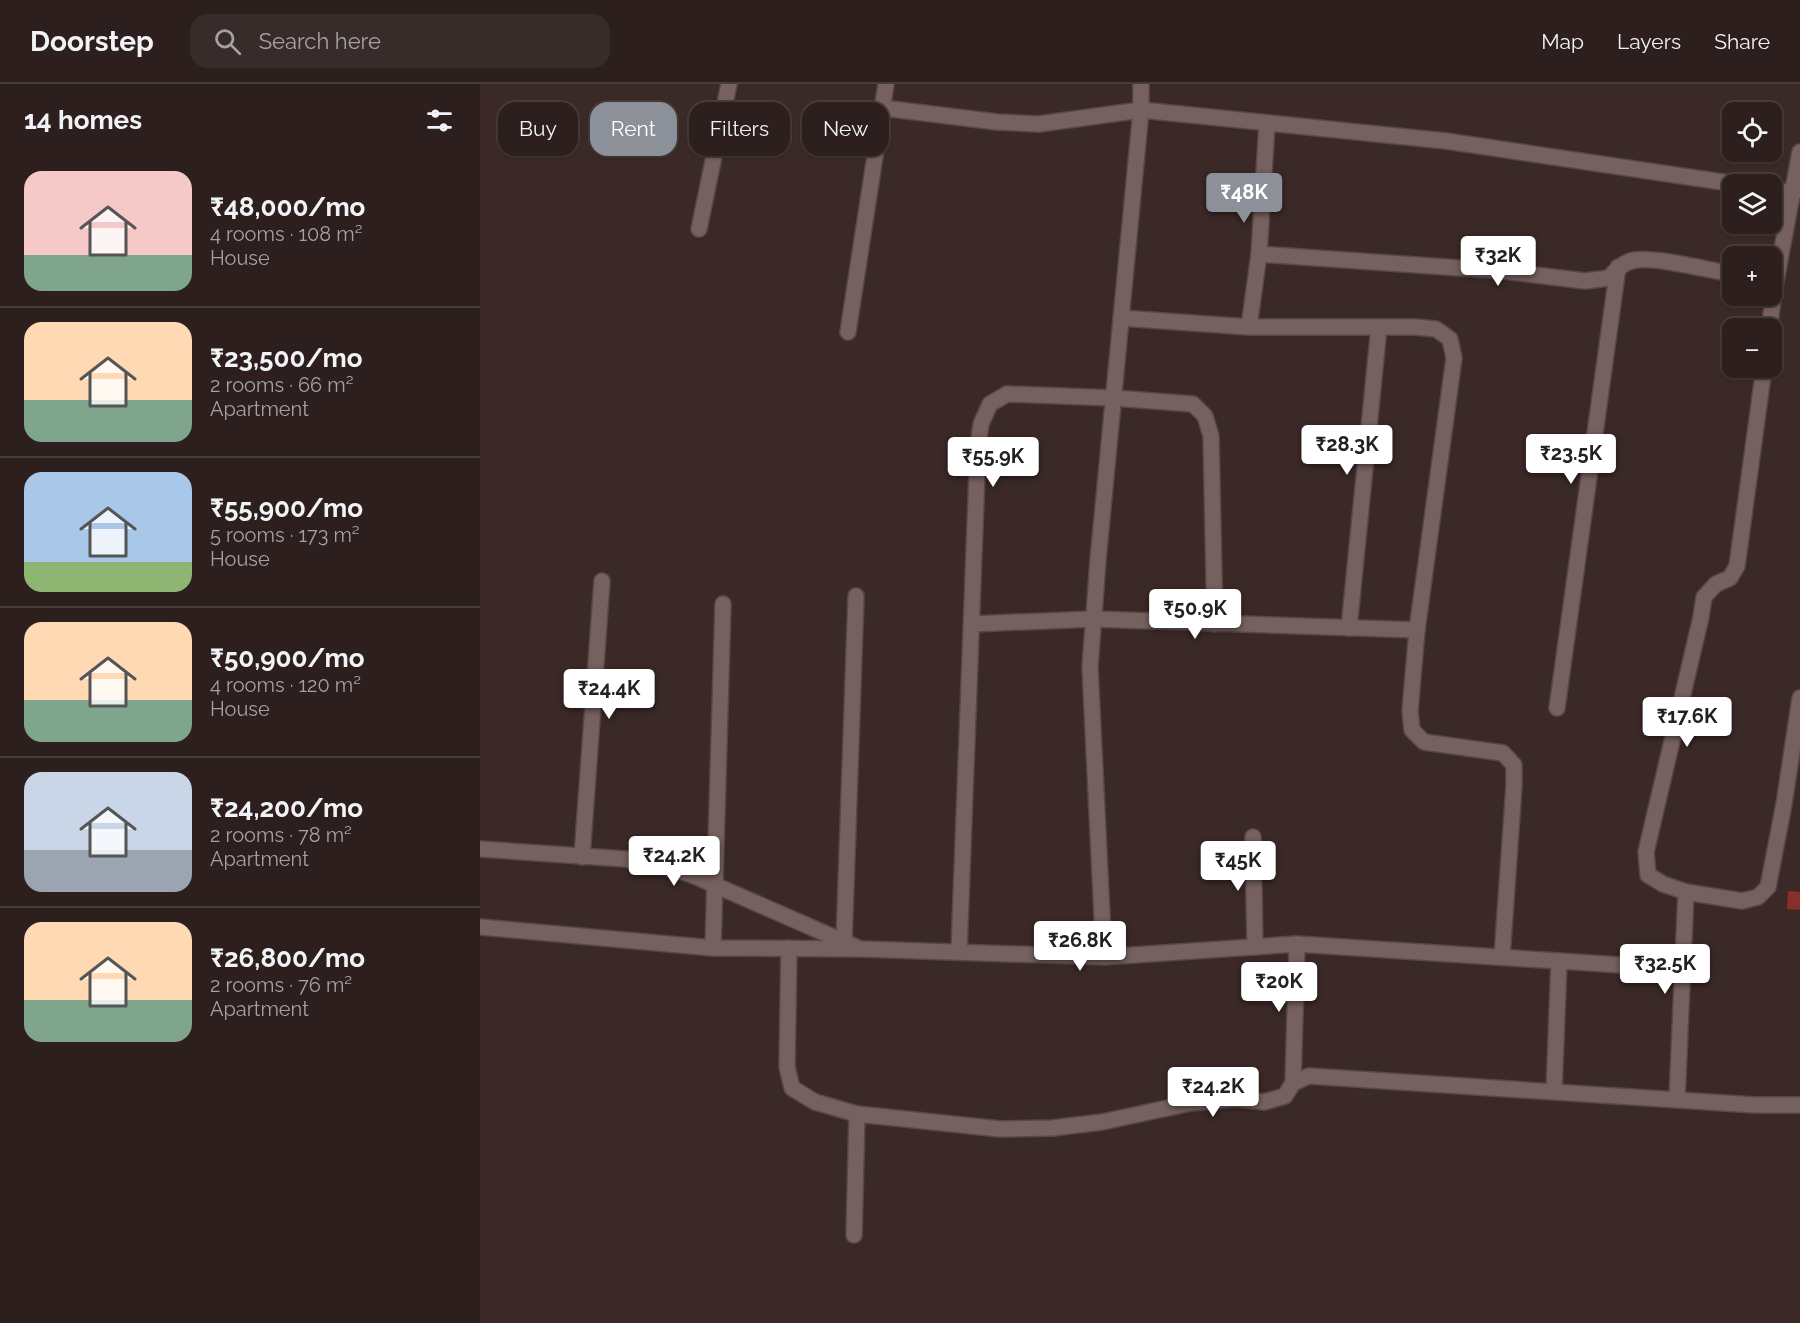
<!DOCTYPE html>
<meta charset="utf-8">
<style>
:root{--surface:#2c1f1d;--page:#382c2a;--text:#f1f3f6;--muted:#a6a2a4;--line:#483d3b;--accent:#8c9099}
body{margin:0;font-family:Raleway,sans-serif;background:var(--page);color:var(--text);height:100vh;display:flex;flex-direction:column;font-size:22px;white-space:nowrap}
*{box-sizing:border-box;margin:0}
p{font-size:20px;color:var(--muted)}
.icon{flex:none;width:33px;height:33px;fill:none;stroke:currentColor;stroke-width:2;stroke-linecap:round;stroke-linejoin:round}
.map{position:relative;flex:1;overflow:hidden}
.sheet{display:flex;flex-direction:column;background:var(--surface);width:480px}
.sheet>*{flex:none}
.guide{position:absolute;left:18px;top:18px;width:570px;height:54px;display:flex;gap:12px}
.controls{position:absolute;left:1242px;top:18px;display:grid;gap:12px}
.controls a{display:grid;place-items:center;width:60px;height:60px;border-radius:12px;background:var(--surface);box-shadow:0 2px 4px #0004,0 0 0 2px var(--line);font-size:30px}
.price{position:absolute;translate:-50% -51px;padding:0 14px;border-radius:6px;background:#fff;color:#222;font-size:20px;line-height:39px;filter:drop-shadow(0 2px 3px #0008)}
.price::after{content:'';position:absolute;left:50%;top:36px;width:18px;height:14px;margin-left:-9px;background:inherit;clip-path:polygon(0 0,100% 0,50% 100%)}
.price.current{background:var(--accent);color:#fff}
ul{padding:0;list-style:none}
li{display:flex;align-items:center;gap:18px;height:150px;padding:0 24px}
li+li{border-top:2px solid var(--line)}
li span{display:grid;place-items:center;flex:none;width:168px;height:120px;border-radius:18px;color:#555}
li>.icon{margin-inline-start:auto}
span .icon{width:72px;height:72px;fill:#fffc;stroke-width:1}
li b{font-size:26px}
h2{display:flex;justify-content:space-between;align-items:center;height:72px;padding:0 24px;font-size:26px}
.tag{padding:0 21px;border-radius:18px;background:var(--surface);box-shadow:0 2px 4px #0004,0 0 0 2px var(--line);font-size:21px;line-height:54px}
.tag.current{background:var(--accent);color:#fff}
header{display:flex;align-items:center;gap:36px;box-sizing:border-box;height:84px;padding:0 30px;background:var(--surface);border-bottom:2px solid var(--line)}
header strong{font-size:28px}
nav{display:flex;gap:33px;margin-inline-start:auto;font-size:21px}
.search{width:420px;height:54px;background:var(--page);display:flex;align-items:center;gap:15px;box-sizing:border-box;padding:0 21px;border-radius:18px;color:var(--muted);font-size:22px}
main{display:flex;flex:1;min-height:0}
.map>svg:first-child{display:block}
.building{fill:#86302c}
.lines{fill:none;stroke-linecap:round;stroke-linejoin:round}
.minor-casing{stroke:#564847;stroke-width:18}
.minor{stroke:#76615f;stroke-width:15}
</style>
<header>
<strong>Doorstep</strong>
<div class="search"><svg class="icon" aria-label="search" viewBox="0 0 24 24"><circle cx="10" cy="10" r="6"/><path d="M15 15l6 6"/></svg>Search here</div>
<nav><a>Map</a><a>Layers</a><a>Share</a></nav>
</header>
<main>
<section class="sheet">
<h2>14 homes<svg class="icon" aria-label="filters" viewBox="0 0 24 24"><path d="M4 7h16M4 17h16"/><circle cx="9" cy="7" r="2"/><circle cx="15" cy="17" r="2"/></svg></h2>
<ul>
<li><span style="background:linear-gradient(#f6c9c9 70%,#7fa58c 0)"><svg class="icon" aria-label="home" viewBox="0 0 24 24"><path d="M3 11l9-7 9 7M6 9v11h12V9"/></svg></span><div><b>₹48,000/mo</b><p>4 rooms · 108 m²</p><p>House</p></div></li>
<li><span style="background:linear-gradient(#ffd9b3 65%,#7fa58c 0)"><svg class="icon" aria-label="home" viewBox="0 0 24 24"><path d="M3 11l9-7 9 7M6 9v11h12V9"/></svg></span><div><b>₹23,500/mo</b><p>2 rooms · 66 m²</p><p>Apartment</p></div></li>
<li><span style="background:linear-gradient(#a9c7e8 75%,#8fb573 0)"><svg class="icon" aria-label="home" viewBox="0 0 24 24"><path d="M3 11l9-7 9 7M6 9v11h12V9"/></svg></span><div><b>₹55,900/mo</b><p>5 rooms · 173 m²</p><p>House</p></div></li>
<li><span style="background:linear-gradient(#ffd9b3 65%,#7fa58c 0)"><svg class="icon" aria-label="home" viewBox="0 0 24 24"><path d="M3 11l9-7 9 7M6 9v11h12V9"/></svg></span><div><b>₹50,900/mo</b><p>4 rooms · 120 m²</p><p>House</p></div></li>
<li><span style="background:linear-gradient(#c9d6e8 65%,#9aa5b1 0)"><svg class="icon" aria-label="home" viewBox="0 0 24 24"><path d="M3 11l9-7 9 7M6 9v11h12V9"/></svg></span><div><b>₹24,200/mo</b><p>2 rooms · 78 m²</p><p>Apartment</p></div></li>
<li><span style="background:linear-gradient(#ffd9b3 65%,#7fa58c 0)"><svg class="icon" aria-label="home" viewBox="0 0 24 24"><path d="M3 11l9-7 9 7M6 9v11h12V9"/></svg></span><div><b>₹26,800/mo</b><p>2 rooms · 76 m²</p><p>Apartment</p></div></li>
</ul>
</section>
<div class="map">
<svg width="1320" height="1239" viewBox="0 0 1320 1239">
<rect width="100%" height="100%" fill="#3b2927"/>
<!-- building -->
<path class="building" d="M1308,807L1320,808V826L1307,825Z"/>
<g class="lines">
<defs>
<g id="minor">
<path d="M403,24L517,38L559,40L661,26L966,57L1256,100"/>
<path d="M1292,106L1314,109"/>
<path d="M219,145L249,0"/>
<path d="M779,170L1023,187L1105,197L1129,194C1136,186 1143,178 1155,176C1178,173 1228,186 1252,190"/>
<path d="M641,234L769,243H935L956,245L970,255L974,274L937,546L930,627L932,646L944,658L1023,669L1034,681V702L1022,873"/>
<path d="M769,243L779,170L787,40"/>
<path d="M1289,244L1296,197L1320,68"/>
<path d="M368,248L406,0"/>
<path d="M1284,284L1257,482L1250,494L1236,500L1224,513L1221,533L1166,768L1168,791L1183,800L1206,808L1262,817L1278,813L1288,803L1304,720L1320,614"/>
<path d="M492,540L613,535L937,546"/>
<path d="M869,544L899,243"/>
<path d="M1077,624L1138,183"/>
<path d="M773,753L775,863"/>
<path d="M0,765L145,775L176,780L212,791L376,863"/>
<path d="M102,773L122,497"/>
<path d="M0,843L233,864L382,865L624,873L817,860L1202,885"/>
<path d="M364,858L376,512"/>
<path d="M233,864L243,520"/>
<path d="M309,864L307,983L312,1004L335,1018L377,1030L520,1045L572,1044L622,1038L711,1019L756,1015L784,1018L805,1012L813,999L829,992L1275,1021H1320"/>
<path d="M479,868L498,361L501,340L510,320L527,310L634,314L713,320L725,332L731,352L735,540"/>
<path d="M624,873L610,583L618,476L661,26V0"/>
<path d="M813,999L817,860"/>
<path d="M1074,1007L1079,877"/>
<path d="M1197,1015L1206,808"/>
<path d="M374,1151L377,1030"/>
</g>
</defs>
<!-- minor casing -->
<use href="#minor" class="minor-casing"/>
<!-- minor -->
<use href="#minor" class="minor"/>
</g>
</svg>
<div class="controls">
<a><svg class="icon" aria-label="locate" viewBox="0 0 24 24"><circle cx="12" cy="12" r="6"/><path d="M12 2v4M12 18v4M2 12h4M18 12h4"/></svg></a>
<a><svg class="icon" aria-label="layers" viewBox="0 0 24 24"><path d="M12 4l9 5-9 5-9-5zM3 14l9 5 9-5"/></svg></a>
<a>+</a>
<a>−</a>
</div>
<b class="price current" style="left:764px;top:140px">₹48K</b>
<b class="price" style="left:1018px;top:203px">₹32K</b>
<b class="price" style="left:867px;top:392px">₹28.3K</b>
<b class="price" style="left:1091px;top:401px">₹23.5K</b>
<b class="price" style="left:513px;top:404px">₹55.9K</b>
<b class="price" style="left:715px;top:556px">₹50.9K</b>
<b class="price" style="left:129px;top:636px">₹24.4K</b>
<b class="price" style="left:1207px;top:664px">₹17.6K</b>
<b class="price" style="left:194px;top:803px">₹24.2K</b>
<b class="price" style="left:758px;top:808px">₹45K</b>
<b class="price" style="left:600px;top:888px">₹26.8K</b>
<b class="price" style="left:1185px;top:911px">₹32.5K</b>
<b class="price" style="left:799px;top:929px">₹20K</b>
<b class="price" style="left:733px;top:1034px">₹24.2K</b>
<div class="guide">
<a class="tag">Buy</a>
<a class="tag current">Rent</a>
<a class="tag">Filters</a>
<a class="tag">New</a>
</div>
</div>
</main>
